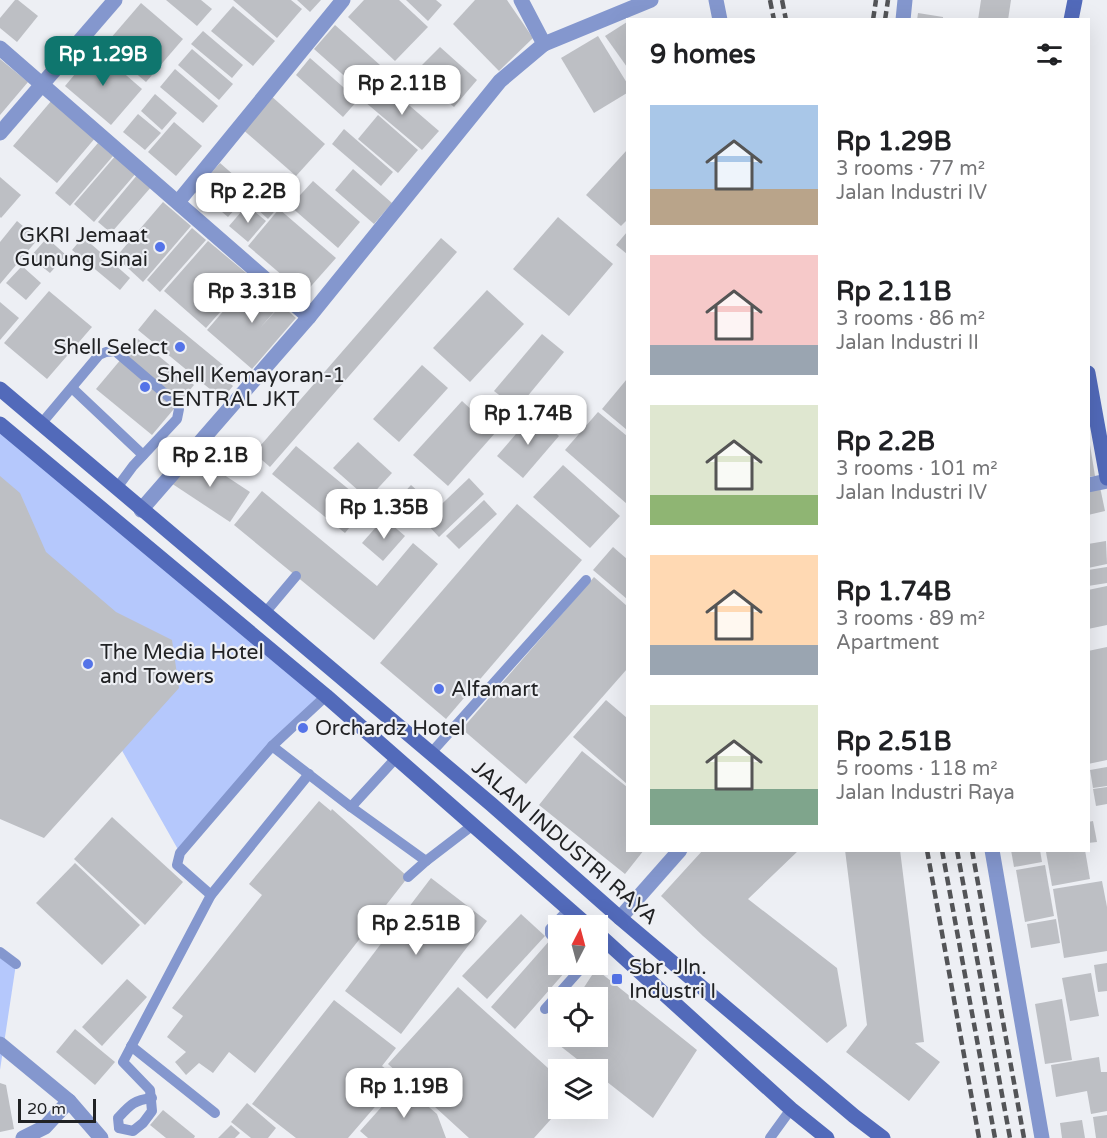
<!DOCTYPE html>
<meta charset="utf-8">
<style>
:root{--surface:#fff;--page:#f2f2f2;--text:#202124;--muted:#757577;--accent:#0f766e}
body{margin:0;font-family:"Varela Round",sans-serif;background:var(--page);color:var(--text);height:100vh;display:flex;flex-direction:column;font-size:22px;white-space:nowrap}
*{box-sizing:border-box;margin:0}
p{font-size:20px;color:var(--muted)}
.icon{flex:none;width:33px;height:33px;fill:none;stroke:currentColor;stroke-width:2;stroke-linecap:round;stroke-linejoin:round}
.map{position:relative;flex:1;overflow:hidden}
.drawer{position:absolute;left:626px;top:18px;width:464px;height:834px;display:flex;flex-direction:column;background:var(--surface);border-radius:0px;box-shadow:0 6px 24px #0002}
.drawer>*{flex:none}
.needle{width:39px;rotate:6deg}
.buttons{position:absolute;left:548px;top:915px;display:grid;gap:12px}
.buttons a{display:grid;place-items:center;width:60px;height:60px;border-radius:0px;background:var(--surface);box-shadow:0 6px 24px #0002;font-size:30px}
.scale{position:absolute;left:18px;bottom:15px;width:78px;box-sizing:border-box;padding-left:6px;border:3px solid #212224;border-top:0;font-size:16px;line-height:21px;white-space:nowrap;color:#212224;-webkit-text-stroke:4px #edeff4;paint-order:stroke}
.price{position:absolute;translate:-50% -51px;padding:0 14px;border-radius:12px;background:#fff;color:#222;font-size:20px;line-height:39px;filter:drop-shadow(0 2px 3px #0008)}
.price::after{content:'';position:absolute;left:50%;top:36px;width:18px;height:14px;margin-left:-9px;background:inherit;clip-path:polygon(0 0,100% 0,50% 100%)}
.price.active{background:var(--accent);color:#fff}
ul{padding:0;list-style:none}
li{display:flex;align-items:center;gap:18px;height:150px;padding:0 24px}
li span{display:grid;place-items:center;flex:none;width:168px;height:120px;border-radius:0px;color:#555}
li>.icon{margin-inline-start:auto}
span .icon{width:72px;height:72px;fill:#fffc;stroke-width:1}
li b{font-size:26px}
h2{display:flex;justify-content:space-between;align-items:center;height:72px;padding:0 24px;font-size:26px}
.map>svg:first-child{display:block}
.green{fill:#b5c8fc}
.building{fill:#bdbfc4}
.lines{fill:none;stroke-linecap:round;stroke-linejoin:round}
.lane{stroke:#8497ce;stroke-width:10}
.street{stroke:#8497ce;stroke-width:15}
.secondary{stroke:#526aba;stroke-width:15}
.rail{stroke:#535457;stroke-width:4.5;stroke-dasharray:9 4.5;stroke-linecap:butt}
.poi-dot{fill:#5473e8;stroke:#edeff4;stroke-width:2}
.labels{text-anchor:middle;stroke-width:4.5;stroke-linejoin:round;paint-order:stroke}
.poi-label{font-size:21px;fill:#212224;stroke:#edeff4;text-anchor:start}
.street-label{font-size:21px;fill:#212224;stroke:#edeff4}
</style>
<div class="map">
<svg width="1107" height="1138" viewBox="0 0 1107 1138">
<rect width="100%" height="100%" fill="#edeff4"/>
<!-- green -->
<g class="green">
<path d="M0,422L326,696L180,853L120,747L0,642Z"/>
<path d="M0,952L16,964L0,1070Z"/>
</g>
<!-- building -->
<g class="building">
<path d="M15,0H18L38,16L17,42L0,28V18Z"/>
<path d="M166,0H201L212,9L197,26Z"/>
<path d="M233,0H291L302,9L277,38Z"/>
<path d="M297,0H321L310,12Z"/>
<path d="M364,0H399L428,27L395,61L348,17Z"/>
<path d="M406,0H436L442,5L428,21Z"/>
<path d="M475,0H507L533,38L499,71L453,24Z"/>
<path d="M981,0H1011L1008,20H978Z"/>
<path d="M141,3L183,39L146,82L104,46Z"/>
<path d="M233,6L275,41L253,66L211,31Z"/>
<path d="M918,13L943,17V20H917Z"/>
<path d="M627,22V67L605,36Z"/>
<path d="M335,25L380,65L359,89L314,49Z"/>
<path d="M203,31L243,65L232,78L191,44Z"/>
<path d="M598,36L627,83V93L594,113L561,58Z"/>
<path d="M440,47L477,80L454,107L415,72Z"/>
<path d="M96,49L142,89L111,125L65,86Z"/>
<path d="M192,49L233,84L219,100L178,65Z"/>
<path d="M310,58L358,100L343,117L296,75Z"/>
<path d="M0,59L28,82L0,115Z"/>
<path d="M175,69L218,106L203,123L160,87Z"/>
<path d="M382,82L439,131L422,150L365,102Z"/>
<path d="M155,94L177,113L162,130L141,111Z"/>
<path d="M270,95L325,144L296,176L241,128Z"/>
<path d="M52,100L96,137L57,183L13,146Z"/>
<path d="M138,114L161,133L145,150L123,132Z"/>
<path d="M378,115L418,150L398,173L358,139Z"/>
<path d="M174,122L202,146L176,176L148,152Z"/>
<path d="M344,129L393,172L381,186L332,144Z"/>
<path d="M98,143L113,156L70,206L55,193Z"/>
<path d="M627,150V220L621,226L586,195Z"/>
<path d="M117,154L137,172L94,222L74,204Z"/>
<path d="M220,163L236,177L210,206L194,192Z"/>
<path d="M353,169L392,203L374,224L335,190Z"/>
<path d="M138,174L152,186L111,233L98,222Z"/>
<path d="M266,176L288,195L268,219L246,199Z"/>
<path d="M0,177L21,195L1,218L0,217Z"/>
<path d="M238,180L251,191L228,217L215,206Z"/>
<path d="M313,181L360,222L338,248L290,206Z"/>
<path d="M163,202L191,226L143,282L116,257Z"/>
<path d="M247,205L266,221L248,242L229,226Z"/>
<path d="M279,209L336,258L304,294L248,246Z"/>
<path d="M558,217L613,264L569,316L513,269Z"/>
<path d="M17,221L38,239L0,284V242Z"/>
<path d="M192,228L206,240L160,292L147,280Z"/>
<path d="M627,232V254L616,245Z"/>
<path d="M83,237L130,278L120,290L72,250Z"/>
<path d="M47,238L66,255L50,273L30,257Z"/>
<path d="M441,238L457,252L270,467L254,453Z"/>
<path d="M208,241L251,277L206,328L164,291Z"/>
<path d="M22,266L41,283L26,300L6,283Z"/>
<path d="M252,278L281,304L260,328L281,305L296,318L252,369L207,330Z"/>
<path d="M487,290L524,324L470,382L433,348Z"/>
<path d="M49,291L92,327L47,379L4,343Z"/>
<path d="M0,302L19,318L0,340Z"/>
<path d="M155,309L223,365L217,372L233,386L222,399L138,330Z"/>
<path d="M542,334L564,352L517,409L494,391Z"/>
<path d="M138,339L194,385L152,435L96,389Z"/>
<path d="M422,365L448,388L399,442L373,419Z"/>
<path d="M627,379V430L602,409Z"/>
<path d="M462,401L496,432L448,486L413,455Z"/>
<path d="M598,412L627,436V504L565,450Z"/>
<path d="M534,413L559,436L523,478L497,456Z"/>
<path d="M358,442L392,473L368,499L333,468Z"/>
<path d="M1090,445L1095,476L1088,477V446Z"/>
<path d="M296,446L368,505L345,533L272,474Z"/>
<path d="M191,453L250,492L230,522L171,483Z"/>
<path d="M563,465L620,516L590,548L533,497Z"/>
<path d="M0,476L20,493L46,552L116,612L172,640L179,688L44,838L0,819Z"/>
<path d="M469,478L484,494L439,537L424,521Z"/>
<path d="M411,485L431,503L419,517L398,499Z"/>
<path d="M1100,487L1105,511L1088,515V489Z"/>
<path d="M262,491L377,586L413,543L438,564L374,640L234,525Z"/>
<path d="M484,500L497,514L459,549L446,536Z"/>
<path d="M517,504L582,560L446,719L380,663Z"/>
<path d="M384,518L405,536L383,561L362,543Z"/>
<path d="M1106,541L1107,564L1088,568V544Z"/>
<path d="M613,547L627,559V599L593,570Z"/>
<path d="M1107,567V583L1088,586V570Z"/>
<path d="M594,577L627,606V669L526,784L462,729Z"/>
<path d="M1107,586V625L1088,629V590Z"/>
<path d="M1107,647V760L1088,764V651Z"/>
<path d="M606,700L627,718V784L573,737Z"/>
<path d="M582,751L627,787V850H644L625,874L539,805Z"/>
<path d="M1107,767V786L1093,788L1090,770Z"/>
<path d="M1107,787V804L1096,806L1093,789Z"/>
<path d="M319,801L331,811L332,809L408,877L255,1073L229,1052L213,1073L199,1063L186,1075L175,1062L186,1052L167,1037L183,1016L172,1008L262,895L249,884Z"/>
<path d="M112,817L183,882L145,925L74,859Z"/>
<path d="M1093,821L1097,842L1088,843V822Z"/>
<path d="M703,850H799L748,899L837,968L847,1026L827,1043L703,936L661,896Z"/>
<path d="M845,850H900L924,1042L915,1043L940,1062L909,1101L846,1052L867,1025Z"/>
<path d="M1011,850H1040L1042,862L1014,867Z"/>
<path d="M1052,850H1085L1090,879L1052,886L1046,852Z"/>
<path d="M75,863L140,925L102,965L36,903Z"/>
<path d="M1045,865L1054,916L1025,922L1016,870Z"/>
<path d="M431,878L487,921L401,1034L345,991Z"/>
<path d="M1102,881L1107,907V951L1064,958L1053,889Z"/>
<path d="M521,914L545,936L487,999L462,976Z"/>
<path d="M1056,919L1060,943L1031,948L1027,924Z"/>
<path d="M551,939L558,945V964H572L515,1029L491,1007Z"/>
<path d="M1107,963V991L1098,992L1094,965Z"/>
<path d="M596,969L697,1050L653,1118L597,1074V1070H591L550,1038L558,1027V1036H597V998H577Z"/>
<path d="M1091,973L1099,1016L1070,1021L1062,978Z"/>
<path d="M127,979L147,997L102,1046L82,1027Z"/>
<path d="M458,987L558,1077V1108H561L534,1138H469L388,1064Z"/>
<path d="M1062,999L1072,1060L1045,1064L1035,1004Z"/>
<path d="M334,1000L396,1048L382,1066L399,1079L348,1138H296L252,1104Z"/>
<path d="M75,1029L115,1062L95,1085L56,1052Z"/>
<path d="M1099,1057L1101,1072H1107V1111L1091,1114L1087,1091L1056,1097L1051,1065Z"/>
<path d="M0,1083L6,1085L14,1129L0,1132Z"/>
<path d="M402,1084L437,1114L446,1138H368L360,1131Z"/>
<path d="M247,1103L276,1128L268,1138H251L231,1122Z"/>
<path d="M163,1110L195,1136L194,1138H166L150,1125Z"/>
<path d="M1107,1115V1138H1096L1093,1117Z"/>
<path d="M1082,1120L1085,1138H1062L1060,1123Z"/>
<path d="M231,1125L240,1133L235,1138H218Z"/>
</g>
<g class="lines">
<!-- lane -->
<g class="lane">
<path d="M72,388L143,455"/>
<path d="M41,424L99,355L106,352L115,351L177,404L179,409L177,419L133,466L116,489"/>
<path d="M264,614L296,576"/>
<path d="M272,746L351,807L426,861L473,825"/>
<path d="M431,753L586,580"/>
<path d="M351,807L396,758"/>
<path d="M408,877L426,861"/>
<path d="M211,895L177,865L180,853L272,746L326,696"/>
<path d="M558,943L550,934V929L568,910"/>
<path d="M0,952L16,964"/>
<path d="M597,952L607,941"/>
<path d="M545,1009L585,964"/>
<path d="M131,1046L215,1113"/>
<path d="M119,1128L133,1131L143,1123L152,1111L150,1090L123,1062L211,895L309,774"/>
<path d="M119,1128L118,1118C130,1105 134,1100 152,1098"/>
<path d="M770,1138L791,1109"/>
</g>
<!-- street -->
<g class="street">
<path d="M716,0L720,20"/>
<path d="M903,20L905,0"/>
<path d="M544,44L651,0"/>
<path d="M0,48L309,317"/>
<path d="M0,133L115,0"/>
<path d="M178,202L343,0"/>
<path d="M1088,485L1107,481"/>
<path d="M141,510L309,317L500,81L544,44L521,0"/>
<path d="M992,850L1042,1138"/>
<path d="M620,918L680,850"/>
<path d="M0,1044L69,1101L101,1138"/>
<path d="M23,1138L45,1127L69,1101"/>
</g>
<!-- secondary -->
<g class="secondary">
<path d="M1071,20L1075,0"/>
<path d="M1088,373L1107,478"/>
<path d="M0,389L491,804L620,918L854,1116L883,1138"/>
<path d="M0,424L326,696L588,926"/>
<path d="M597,933L791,1109L827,1138"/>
</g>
<!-- rail -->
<g class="rail">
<path d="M770,0L774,20"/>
<path d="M782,0L786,20"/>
<path d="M873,20L876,0"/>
<path d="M885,20L888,0"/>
<path d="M927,850L979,1138"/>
<path d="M942,850L995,1138"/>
<path d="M957,850L1010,1138"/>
<path d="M972,850L1024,1138"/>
</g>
</g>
<!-- markers -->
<g class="poi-dot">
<circle cx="160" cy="247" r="6"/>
<circle cx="180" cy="347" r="6"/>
<circle cx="145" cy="387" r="6"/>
<circle cx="88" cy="664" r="6"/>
<circle cx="439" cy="689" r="6"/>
<circle cx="303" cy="728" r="6"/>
<rect x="611" y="973" width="12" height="12" rx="3"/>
</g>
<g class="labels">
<!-- poi labels -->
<g class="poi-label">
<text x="148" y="242" text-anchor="end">GKRI Jemaat<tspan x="148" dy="24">Gunung Sinai</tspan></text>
<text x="168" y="354" text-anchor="end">Shell Select</text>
<text x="157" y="382">Shell Kemayoran-1<tspan x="157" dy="24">CENTRAL JKT</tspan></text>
<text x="100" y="659">The Media Hotel<tspan x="100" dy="24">and Towers</tspan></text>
<text x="451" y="696">Alfamart</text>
<text x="315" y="735">Orchardz Hotel</text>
<text x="629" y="974">Sbr. Jln.<tspan x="629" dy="24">Industri I</tspan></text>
</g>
<!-- street labels -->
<g class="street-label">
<text transform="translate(565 842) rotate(41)" y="7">JALAN INDUSTRI RAYA</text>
</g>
</g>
</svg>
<div class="buttons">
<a><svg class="needle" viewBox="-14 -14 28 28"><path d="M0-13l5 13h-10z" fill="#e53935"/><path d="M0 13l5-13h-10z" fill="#757577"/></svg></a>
<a><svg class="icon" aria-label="locate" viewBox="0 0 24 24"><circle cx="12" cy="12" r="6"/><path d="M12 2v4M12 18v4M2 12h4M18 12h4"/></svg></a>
<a><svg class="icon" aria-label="layers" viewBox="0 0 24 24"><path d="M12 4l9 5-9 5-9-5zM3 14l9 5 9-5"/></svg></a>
</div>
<div class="scale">20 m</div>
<b class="price active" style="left:103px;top:87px">Rp 1.29B</b>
<b class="price" style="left:402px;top:116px">Rp 2.11B</b>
<b class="price" style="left:248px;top:224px">Rp 2.2B</b>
<b class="price" style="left:252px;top:324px">Rp 3.31B</b>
<b class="price" style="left:528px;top:446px">Rp 1.74B</b>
<b class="price" style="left:210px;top:488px">Rp 2.1B</b>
<b class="price" style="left:384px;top:540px">Rp 1.35B</b>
<b class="price" style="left:416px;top:956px">Rp 2.51B</b>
<b class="price" style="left:404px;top:1119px">Rp 1.19B</b>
<section class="drawer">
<h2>9 homes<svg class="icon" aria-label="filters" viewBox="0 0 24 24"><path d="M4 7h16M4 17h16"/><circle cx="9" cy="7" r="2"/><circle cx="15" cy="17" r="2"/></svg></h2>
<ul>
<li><span style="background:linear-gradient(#a9c7e8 70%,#b9a48a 0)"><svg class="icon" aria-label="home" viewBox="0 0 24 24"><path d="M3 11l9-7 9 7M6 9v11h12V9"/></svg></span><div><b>Rp 1.29B</b><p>3 rooms · 77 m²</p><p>Jalan Industri IV</p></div></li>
<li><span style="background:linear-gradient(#f6c9c9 75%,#9aa5b1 0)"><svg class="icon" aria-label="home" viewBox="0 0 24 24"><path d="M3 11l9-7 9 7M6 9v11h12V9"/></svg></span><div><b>Rp 2.11B</b><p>3 rooms · 86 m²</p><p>Jalan Industri II</p></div></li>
<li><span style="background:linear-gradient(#dfe7d0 75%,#8fb573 0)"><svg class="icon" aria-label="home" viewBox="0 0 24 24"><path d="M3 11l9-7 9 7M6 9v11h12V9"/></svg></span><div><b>Rp 2.2B</b><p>3 rooms · 101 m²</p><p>Jalan Industri IV</p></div></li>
<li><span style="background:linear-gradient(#ffd9b3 75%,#9aa5b1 0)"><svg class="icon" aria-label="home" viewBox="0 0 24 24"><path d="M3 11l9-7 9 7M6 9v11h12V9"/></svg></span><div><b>Rp 1.74B</b><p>3 rooms · 89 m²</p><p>Apartment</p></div></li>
<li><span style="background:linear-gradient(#dfe7d0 70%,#7fa58c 0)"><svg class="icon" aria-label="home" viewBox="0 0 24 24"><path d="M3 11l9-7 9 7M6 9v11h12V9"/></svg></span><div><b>Rp 2.51B</b><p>5 rooms · 118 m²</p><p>Jalan Industri Raya</p></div></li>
</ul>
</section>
</div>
